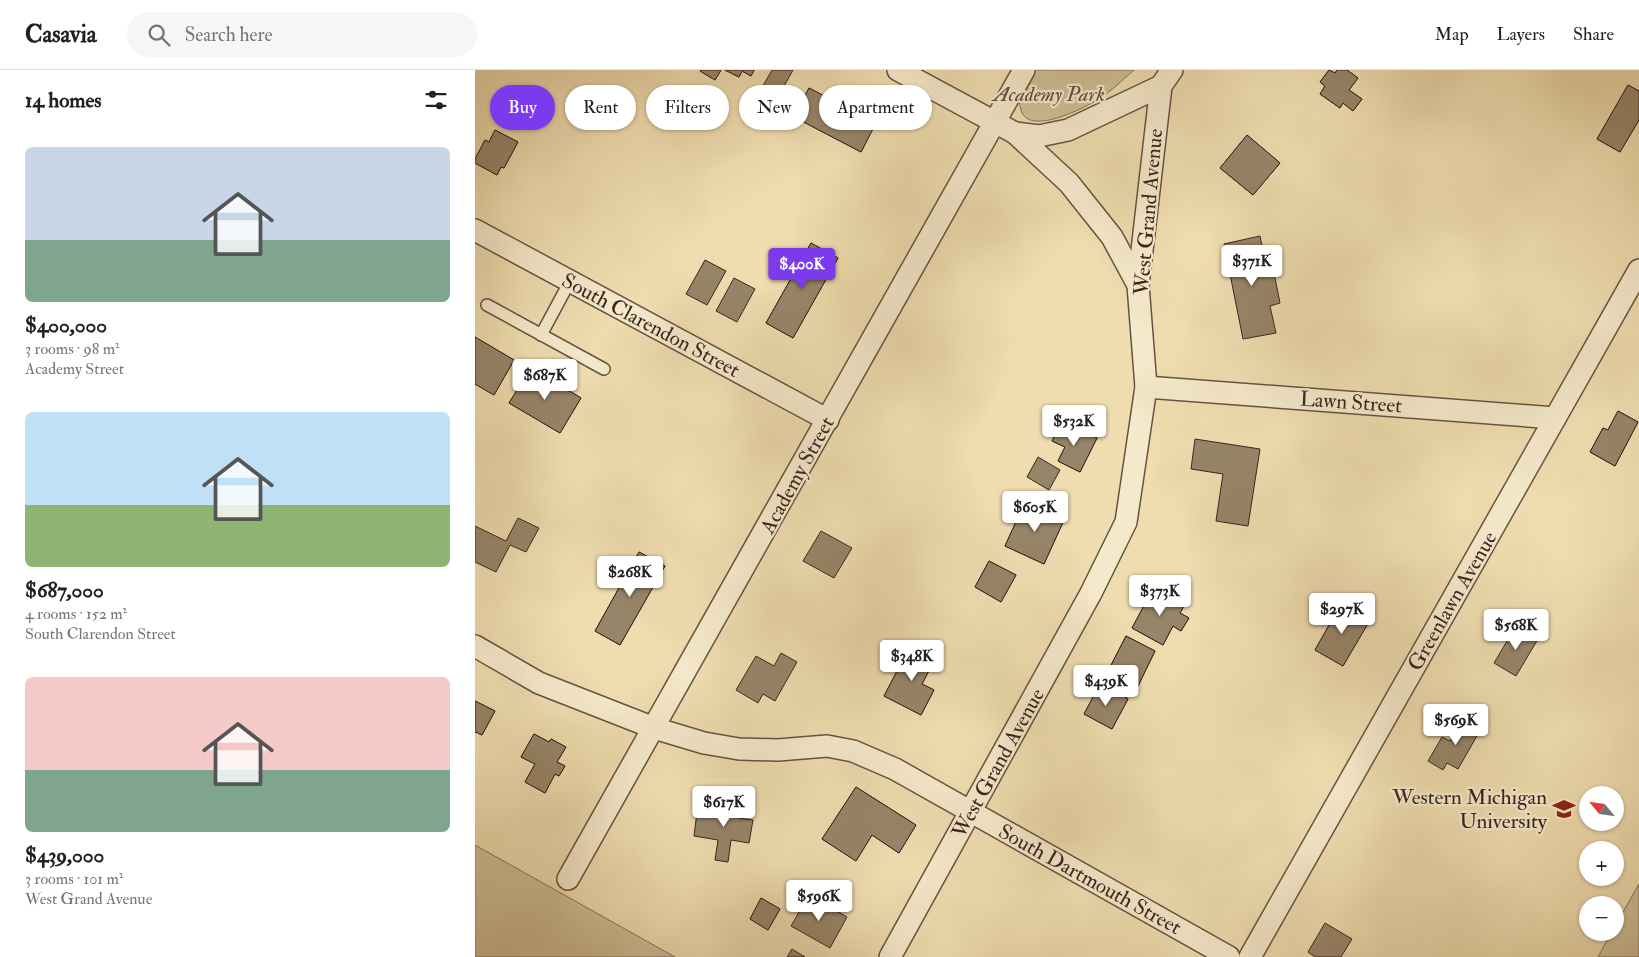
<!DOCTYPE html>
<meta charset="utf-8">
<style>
:root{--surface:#fff;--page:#f6f6f6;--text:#202124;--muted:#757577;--line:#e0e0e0;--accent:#7c3aed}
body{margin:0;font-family:"IM FELL Double Pica",serif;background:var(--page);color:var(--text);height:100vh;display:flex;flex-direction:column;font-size:19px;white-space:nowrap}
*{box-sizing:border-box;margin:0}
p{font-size:16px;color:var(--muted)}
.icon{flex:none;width:28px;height:28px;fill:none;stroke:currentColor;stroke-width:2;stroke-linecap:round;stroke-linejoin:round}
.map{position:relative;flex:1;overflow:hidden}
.drawer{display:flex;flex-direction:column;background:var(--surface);width:475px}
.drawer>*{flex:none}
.banner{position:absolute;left:15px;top:15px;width:475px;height:45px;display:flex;gap:10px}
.needle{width:32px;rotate:299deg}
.buttons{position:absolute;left:1104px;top:716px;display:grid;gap:10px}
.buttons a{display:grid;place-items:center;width:45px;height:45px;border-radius:50%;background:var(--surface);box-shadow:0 1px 4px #0004;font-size:25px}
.price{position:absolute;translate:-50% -42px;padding:0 11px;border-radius:5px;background:#fff;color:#222;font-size:16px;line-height:32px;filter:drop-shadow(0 1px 2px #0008)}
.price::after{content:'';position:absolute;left:50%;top:30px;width:15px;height:11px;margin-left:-8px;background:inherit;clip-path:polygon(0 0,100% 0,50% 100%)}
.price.on{background:var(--accent);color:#fff}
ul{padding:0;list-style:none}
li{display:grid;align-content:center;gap:10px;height:265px;padding:0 25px}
li span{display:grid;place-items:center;height:155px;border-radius:8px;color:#555}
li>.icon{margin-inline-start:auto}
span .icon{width:90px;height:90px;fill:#fffc;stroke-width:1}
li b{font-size:21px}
h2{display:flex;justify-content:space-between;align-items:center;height:60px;padding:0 25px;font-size:21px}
.tag{padding:0 18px;border-radius:22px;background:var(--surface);box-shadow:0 1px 4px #0004;font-size:18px;line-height:45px}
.tag.on{background:var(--accent);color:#fff}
header{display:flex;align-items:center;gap:30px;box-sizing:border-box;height:70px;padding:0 25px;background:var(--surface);border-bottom:1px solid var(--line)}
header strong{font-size:24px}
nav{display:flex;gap:28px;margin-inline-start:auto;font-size:18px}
.search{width:350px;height:45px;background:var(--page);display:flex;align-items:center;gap:12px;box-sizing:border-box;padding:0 18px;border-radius:28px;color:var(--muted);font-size:19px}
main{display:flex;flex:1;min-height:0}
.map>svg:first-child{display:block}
.green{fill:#d0be96;stroke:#84725a}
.building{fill:#978569;stroke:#38251e}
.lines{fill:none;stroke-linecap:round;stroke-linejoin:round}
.service-casing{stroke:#665342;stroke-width:14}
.minor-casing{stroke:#665342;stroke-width:24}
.service{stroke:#f5e9cb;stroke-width:11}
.minor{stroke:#f5e9cb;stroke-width:21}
.labels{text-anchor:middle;stroke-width:4.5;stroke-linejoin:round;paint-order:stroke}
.park-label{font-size:21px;font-style:italic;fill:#5e4b3c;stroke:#f5e9cb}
.street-label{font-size:21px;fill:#38251e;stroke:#f5e9cb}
.poi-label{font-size:21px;fill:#38251e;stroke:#f5e9cb;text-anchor:end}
</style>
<header>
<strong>Casavia</strong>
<div class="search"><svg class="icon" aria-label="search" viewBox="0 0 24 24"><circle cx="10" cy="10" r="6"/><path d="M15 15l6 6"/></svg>Search here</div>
<nav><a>Map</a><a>Layers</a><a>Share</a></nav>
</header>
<main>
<section class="drawer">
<h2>14 homes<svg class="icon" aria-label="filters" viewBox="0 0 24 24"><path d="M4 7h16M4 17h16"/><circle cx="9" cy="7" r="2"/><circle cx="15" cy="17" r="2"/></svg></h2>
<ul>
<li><span style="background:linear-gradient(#c9d6e8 60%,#7fa58c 0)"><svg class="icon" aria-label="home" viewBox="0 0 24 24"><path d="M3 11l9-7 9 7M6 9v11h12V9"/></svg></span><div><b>$400,000</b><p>3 rooms · 98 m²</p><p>Academy Street</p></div></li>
<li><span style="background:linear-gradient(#bfe0f5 60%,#8fb573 0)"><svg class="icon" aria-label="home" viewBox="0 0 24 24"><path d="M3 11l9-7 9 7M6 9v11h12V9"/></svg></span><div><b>$687,000</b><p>4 rooms · 152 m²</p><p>South Clarendon Street</p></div></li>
<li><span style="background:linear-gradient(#f6c9c9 60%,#7fa58c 0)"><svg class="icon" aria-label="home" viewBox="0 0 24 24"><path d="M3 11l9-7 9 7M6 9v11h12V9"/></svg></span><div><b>$439,000</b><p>3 rooms · 101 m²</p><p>West Grand Avenue</p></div></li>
</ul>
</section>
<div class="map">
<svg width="1164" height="887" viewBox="0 0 1164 887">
<rect width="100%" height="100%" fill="#efddaf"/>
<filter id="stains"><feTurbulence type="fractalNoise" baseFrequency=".004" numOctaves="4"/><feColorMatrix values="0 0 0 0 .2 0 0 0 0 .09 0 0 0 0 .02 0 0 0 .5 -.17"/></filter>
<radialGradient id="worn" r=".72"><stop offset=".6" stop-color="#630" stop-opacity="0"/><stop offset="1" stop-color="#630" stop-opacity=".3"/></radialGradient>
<!-- green -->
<g class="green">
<path d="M556,0H659C647,10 636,22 622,30C609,38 553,67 546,40C545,36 543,29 545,25C547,17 552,8 556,0Z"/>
<path d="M0,775L200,887H0Z"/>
<path d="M1164,814V887H1123L1136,863L1140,862V856Z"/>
</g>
<!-- building -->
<g class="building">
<path d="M226,0H246L240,10L225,1Z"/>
<path d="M226,0H246L240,10L225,1Z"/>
<path d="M250,0H279L276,6L267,1L264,7Z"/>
<path d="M250,0H279L276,6L267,1L264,7Z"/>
<path d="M297,0H318L308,18L311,19L305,30L301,28L297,36L281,28Z"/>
<path d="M854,0L860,3L862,0H872L883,8L874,20L887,29L878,41L868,33L865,38L845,24L850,16L845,12Z"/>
<path d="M854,0L860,3L862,0H872L883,8L874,20L887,29L878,41L868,33L865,38L845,24L850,16L845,12Z"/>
<path d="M1153,15L1164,21V50L1145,82L1122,69Z"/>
<path d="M1153,15L1164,21V50L1145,82L1122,69Z"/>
<path d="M334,18L401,53L386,82L319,47Z"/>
<path d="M334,18L401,53L386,82L319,47Z"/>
<path d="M20,60L43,72L29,98L26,97L22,105L0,93V89L10,70L14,72Z"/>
<path d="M20,60L43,72L29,98L26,97L22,105L0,93V89L10,70L14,72Z"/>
<path d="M772,65L805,93L778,125L745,98Z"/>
<path d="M772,65L805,93L778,125L745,98Z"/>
<path d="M785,166L792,199L798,198L805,233L795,236L801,263L768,269L749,174Z"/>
<path d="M336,173L363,188L318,268L291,253Z"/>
<path d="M336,173L363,188L318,268L291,253Z"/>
<path d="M230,190L251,201L232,235L211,224Z"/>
<path d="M259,208L280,219L262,252L241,241Z"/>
<path d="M0,267L39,290L19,325L0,314Z"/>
<path d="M0,267L39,290L19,325L0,314Z"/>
<path d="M56,298L106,328L85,363L34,333Z"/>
<path d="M56,298L106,328L85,363L34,333Z"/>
<path d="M1143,341L1163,352L1140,396L1115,382L1128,358L1133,360Z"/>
<path d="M1143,341L1163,352L1140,396L1115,382L1128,358L1133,360Z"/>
<path d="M586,354L604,364L606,360L622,368L605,402L583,391L590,377L577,371Z"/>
<path d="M586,354L604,364L606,360L622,368L605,402L583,391L590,377L577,371Z"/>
<path d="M720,369L785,379L773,456L741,451L748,404L716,399Z"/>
<path d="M563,387L585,400L574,420L552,407Z"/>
<path d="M550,432L589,450L569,494L530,476Z"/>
<path d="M550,432L589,450L569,494L530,476Z"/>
<path d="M43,448L64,458L51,482L35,475L21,502L0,492V456L31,471Z"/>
<path d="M346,461L377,478L359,508L328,491Z"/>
<path d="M164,482L190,496L145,575L120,561Z"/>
<path d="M164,482L190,496L145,575L120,561Z"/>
<path d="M514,491L541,505L526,532L500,517Z"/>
<path d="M514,491L541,505L526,532L500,517Z"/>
<path d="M678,519L709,536L705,543L714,548L706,561L698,556L688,575L657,558Z"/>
<path d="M678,519L709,536L705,543L714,548L706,561L698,556L688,575L657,558Z"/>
<path d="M866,534L895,550L868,596L840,580Z"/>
<path d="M866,534L895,550L868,596L840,580Z"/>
<path d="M1041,556L1063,569L1041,606L1019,593Z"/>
<path d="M651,566L680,581L662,618L632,603Z"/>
<path d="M651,566L680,581L662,618L632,603Z"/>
<path d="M435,576L460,589L447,614L459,620L446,645L409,626Z"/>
<path d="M435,576L460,589L447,614L459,620L446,645L409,626Z"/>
<path d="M306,583L322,592L300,631L288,624L283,633L261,620L281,586L299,596Z"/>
<path d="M625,614L653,629L637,659L609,644Z"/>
<path d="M625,614L653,629L637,659L609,644Z"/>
<path d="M0,631L20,641L7,665L1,662L0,663Z"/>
<path d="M0,631L20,641L7,665L1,662L0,663Z"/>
<path d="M988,647L1007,657L983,699L972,693L968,700L953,691L967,667L975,671Z"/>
<path d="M59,664L74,672L76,669L91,677L82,692L90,696L84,706L80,704L70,723L50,712L60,694L46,687Z"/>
<path d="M59,664L74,672L76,669L91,677L82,692L90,696L84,706L80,704L70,723L50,712L60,694L46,687Z"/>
<path d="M381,717L441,755L424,783L397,765L381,791L347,769Z"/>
<path d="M381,717L441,755L424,783L397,765L381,791L347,769Z"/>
<path d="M246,730L265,733L263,748L278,750L274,773L256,770L253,792L240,790L243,770L219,766L222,742L244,746Z"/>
<path d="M334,825L372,847L355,878L316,856Z"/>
<path d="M286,828L305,839L293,860L275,849Z"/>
<path d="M286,828L305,839L293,860L275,849Z"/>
<path d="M850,853L877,869L866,887H840L833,882Z"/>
<path d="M317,879L330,887H312Z"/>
</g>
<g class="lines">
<defs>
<g id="service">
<path d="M12,235L129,299"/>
<path d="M66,265L95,211"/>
</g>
<g id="minor">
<path d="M423,0L540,63L564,66L593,60L686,16"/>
<path d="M540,63L594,113L637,167L663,215"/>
<path d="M0,160L353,350"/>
<path d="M671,317L1080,348"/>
<path d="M0,576L64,613L179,658L229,673L264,679L303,680L352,676L378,681L420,699L754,887"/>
<path d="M93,809L549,0"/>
<path d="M415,887L616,523L651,452L671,317L663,215L686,16L697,0"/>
<path d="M775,887L1164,200"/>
</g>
</defs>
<!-- service casing -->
<use href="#service" class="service-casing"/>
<!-- minor casing -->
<use href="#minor" class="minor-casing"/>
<!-- service -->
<use href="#service" class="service"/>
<!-- minor -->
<use href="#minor" class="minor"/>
</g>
<!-- icons -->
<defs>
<symbol id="university-bare" viewBox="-9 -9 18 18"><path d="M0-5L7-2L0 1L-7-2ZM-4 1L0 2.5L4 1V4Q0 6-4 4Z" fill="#8f2418" stroke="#f5e9cb" stroke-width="2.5" paint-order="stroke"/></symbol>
</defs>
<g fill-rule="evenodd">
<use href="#university-bare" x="1073" y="723" width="32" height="32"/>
</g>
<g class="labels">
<!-- park labels -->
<g class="park-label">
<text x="574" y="31">Academy Park</text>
</g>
<!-- street labels -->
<g class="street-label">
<text transform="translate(673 142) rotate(-85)" y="7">West Grand Avenue</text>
<text transform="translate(176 255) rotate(28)" y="7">South Clarendon Street</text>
<text transform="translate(876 332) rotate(4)" y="7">Lawn Street</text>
<text transform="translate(322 405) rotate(-61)" y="7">Academy Street</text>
<text transform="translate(977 531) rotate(-60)" y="7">Greenlawn Avenue</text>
<text transform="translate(523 693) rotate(-61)" y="7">West Grand Avenue</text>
<text transform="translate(615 809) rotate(29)" y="7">South Dartmouth Street</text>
</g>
<!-- poi labels -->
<g class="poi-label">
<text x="1072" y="734">Western Michigan<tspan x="1072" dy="24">University</tspan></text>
</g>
</g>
<rect width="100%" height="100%" filter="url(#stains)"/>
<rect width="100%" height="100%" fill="url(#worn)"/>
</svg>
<div class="buttons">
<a><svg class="needle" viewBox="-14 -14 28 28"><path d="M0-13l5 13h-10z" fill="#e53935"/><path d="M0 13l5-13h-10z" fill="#757577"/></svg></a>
<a>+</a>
<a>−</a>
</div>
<b class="price" style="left:777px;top:217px">$371K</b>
<b class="price on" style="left:327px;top:220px">$400K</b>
<b class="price" style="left:70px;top:331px">$687K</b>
<b class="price" style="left:599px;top:377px">$532K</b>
<b class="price" style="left:560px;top:463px">$605K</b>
<b class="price" style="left:155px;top:528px">$268K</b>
<b class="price" style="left:685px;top:547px">$373K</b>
<b class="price" style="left:867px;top:565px">$297K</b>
<b class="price" style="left:1041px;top:581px">$568K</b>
<b class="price" style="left:437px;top:612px">$348K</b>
<b class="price" style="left:631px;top:637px">$439K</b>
<b class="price" style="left:981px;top:676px">$569K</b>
<b class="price" style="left:249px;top:758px">$617K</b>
<b class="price" style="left:344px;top:852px">$596K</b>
<div class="banner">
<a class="tag on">Buy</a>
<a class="tag">Rent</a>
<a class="tag">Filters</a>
<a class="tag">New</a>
<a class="tag">Apartment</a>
</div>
</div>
</main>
